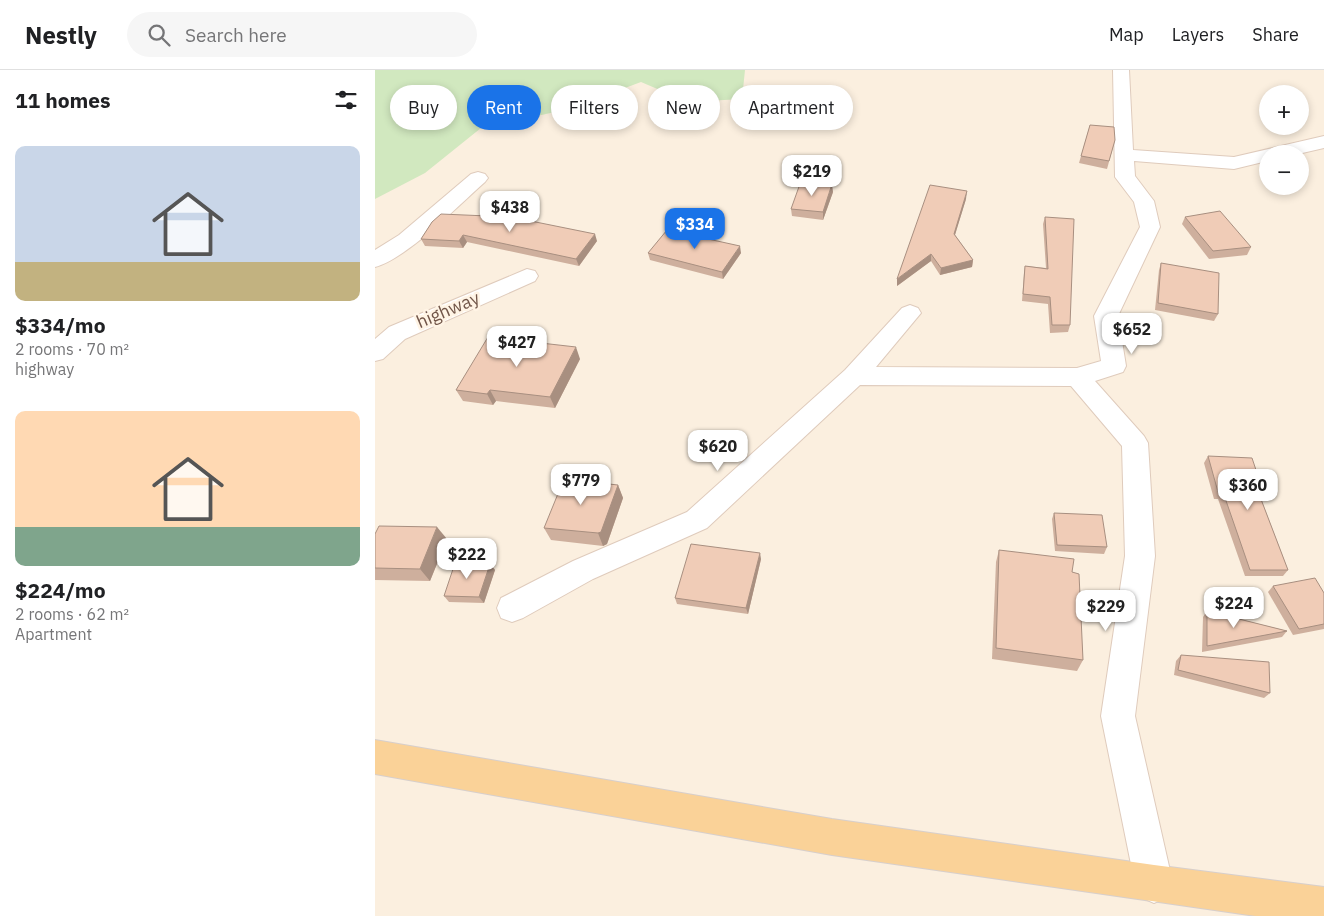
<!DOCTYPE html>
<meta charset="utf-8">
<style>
:root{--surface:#fff;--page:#f6f6f6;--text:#202124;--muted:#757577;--line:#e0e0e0;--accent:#1a73e8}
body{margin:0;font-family:"IBM Plex Sans",sans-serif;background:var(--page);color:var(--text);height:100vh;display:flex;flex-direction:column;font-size:19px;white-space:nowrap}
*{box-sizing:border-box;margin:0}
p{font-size:16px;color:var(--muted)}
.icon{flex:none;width:28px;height:28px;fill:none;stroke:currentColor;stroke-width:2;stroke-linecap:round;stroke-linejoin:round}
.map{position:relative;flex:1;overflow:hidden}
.details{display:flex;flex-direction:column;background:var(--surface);width:375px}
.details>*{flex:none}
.hud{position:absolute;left:15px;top:15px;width:475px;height:45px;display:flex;gap:10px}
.controls{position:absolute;left:884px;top:15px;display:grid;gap:10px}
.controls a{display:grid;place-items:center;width:50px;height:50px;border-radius:50%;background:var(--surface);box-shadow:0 2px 8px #0003;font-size:25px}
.price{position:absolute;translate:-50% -42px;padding:0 11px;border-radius:10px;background:#fff;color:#222;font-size:16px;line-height:32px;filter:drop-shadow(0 1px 2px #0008)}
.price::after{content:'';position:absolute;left:50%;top:30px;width:15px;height:11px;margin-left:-8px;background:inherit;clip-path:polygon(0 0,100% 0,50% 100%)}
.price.current{background:var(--accent);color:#fff}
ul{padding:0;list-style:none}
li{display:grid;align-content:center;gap:10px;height:265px;padding:0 15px}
li span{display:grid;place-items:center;height:155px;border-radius:10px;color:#555}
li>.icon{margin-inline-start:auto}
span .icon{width:90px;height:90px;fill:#fffc;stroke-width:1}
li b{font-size:21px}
h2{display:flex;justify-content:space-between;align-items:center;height:60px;padding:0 15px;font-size:21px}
.pill{padding:0 18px;border-radius:22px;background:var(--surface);box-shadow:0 2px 8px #0003;font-size:18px;line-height:45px}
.pill.current{background:var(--accent);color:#fff}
header{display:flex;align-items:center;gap:30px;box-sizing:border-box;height:70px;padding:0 25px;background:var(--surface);border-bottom:1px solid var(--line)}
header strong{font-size:24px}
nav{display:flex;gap:28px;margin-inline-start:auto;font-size:18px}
.search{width:350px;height:45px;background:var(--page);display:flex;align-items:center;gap:12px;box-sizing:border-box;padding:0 18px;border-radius:28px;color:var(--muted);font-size:19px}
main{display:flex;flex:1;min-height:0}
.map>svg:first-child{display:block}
.green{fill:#d1e8bf}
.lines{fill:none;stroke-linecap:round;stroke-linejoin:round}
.street-casing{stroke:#dfcbbc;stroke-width:2}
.primary-casing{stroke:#d7cfcc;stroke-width:2}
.street{fill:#fff;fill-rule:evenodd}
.primary{fill:#fad298;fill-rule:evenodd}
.wall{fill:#ceaf9d}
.shaded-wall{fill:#a88f80}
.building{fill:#f0ccb7;stroke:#a88f80}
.labels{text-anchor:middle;stroke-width:5;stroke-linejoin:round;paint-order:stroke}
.street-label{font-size:18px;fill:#715548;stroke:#fff4e5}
</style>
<header>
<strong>Nestly</strong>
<div class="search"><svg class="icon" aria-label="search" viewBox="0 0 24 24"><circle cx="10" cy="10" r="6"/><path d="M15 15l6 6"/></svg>Search here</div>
<nav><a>Map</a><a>Layers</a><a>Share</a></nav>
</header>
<main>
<section class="details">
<h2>11 homes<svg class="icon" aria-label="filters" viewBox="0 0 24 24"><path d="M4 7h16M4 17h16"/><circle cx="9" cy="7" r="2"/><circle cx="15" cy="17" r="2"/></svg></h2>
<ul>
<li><span style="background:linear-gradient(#c9d6e8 75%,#c2b280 0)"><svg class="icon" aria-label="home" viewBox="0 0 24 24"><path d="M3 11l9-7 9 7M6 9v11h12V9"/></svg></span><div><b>$334/mo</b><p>2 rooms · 70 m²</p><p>highway</p></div></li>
<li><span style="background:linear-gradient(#ffd9b3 75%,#7fa58c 0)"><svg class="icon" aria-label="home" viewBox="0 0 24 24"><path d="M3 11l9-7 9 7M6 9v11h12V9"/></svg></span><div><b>$224/mo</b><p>2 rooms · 62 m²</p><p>Apartment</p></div></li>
</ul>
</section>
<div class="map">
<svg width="949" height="846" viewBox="0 0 949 846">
<rect width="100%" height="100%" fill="#fbefdf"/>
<!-- green -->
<path class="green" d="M0,0H370L367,29L313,32L266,12L194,39L106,58L50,103L0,129Z"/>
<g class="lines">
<defs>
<g id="street">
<path d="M738,0H754L758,80L859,87L949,66V78L923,84H892V91L859,99L759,91L760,106L779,131L785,157L743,246L751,296L748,302L720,311L769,366L773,373L780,486L760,646L798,814L792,827L779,833L766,827L760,814L726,646L750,486L747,376L696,316L485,315L332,458L218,509L148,548L137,552L126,548L122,538L126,528L198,491L312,442L470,300L527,238L535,235L543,238L546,243L501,297L702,298L726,291L719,246L765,157L759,132L740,107Z"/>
<path d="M103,102L110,104L113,108L110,112C84,135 31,189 0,197V180L24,165L96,104Z"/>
<path d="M152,199L160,201L163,206L160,211L30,269L8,289L0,291V269L14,257Z"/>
</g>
<path id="primary" d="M0,670L457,749L779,795L949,817V846H881L457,785L0,704Z"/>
</defs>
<!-- street casing -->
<use href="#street" class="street-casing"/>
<!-- primary casing -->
<use href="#primary" class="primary-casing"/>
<!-- street -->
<use href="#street" class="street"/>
<!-- primary -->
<use href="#primary" class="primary"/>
</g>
<!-- wall -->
<g class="wall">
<path d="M715,55L740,70L732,99L704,93Z"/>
<path d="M458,122L448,150L417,146L416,139Z"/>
<path d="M591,129L580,165L598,190L597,197L565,205L556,191L522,216Z"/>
<path d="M670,147L695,255L693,262L675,263L673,234L647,231L649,203L650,196L671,198L668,154Z"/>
<path d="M810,147L876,177L872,185L834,189L807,154Z"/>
<path d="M57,152L222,171L204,196L92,172L88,178L50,176L46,169Z"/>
<path d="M273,183H366L348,209L275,190Z"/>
<path d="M786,193L843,244L839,251L780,240L784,200Z"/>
<path d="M205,289L180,338L121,331L118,335L88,331L81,320Z"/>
<path d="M833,386L889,424L886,429L913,500L908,506H870L843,429H839L829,393Z"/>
<path d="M243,415L248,428L232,474L228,476L176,470L169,458Z"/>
<path d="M679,443L732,477L729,484L680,481L677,449Z"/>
<path d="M0,464L72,469L55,511L0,510Z"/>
<path d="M624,480L697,502L708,590L702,601L617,589L621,492Z"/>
<path d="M386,489L373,544L302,534L300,528Z"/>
<path d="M115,494L120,500L109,533L74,532L69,526Z"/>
<path d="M898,516L949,523V559L918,565L893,522Z"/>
<path d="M832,541L912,561L907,567L827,582L828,547Z"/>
<path d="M806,585L895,623L889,628L799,605L801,591Z"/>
</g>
<!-- shaded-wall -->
<g class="shaded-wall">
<path d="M457,114L458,122L448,150V142Z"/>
<path d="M592,121L591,129L578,171L579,164Z"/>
<path d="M220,164L222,171L204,196L201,189Z"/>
<path d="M88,165L92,172L88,178L84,171Z"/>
<path d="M365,176L366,183L348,209L347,202Z"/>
<path d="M556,184V191L522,216V209Z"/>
<path d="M598,190L597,197L565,205L566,198Z"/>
<path d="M201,277L205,289L180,338L175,327Z"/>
<path d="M115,320L121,331L118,335L112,324Z"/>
<path d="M243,415L248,428L232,474L228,476L223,463Z"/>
<path d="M62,457L72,469L55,511L45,499Z"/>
<path d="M385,483L386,489L373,544L371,538Z"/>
<path d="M115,494L120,500L109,533L104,527Z"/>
</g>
<!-- building -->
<g class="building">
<path d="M715,55L739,57L740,70L734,91L706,86Z"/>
<path d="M426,111L457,114L448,142L416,139Z"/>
<path d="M555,115L592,121L579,164L598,190L566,198L556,184L522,209Z"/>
<path d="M845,141L876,177L838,181L810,147Z"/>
<path d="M66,144L136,147L220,164L201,189L88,165L84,171L46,169L57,152Z"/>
<path d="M670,147L699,149L695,255H677L675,227L648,224L650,196L673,199Z"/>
<path d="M292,160L365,176L347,202L273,183Z"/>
<path d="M786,193L844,203L843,244L783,233Z"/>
<path d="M113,267L201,277L175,327L115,320L112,324L81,320Z"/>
<path d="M833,386L877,388L889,424H884L913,500H875L848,422H843Z"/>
<path d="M189,409L243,415L226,462L223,463L169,458Z"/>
<path d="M679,443L727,445L732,477L682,475Z"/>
<path d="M4,456L62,457L45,499L0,498V464Z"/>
<path d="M316,474L385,483L371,538L300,528Z"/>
<path d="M624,480L699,489L697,502L704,504L708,590L621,578Z"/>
<path d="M80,493L115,494L104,527L69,526Z"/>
<path d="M940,508L949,523V554L924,559L898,516Z"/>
<path d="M832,541L912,561L832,576Z"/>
<path d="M806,585L894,592L895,623L803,600Z"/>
</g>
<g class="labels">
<!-- street labels -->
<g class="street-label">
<text transform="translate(73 240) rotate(-23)" y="6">highway</text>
</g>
</g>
</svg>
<div class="controls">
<a>+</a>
<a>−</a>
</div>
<b class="price" style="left:437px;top:127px">$219</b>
<b class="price" style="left:135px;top:163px">$438</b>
<b class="price current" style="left:320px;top:180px">$334</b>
<b class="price" style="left:757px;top:285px">$652</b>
<b class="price" style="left:142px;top:298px">$427</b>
<b class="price" style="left:343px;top:402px">$620</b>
<b class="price" style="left:206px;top:436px">$779</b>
<b class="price" style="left:873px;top:441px">$360</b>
<b class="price" style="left:92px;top:510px">$222</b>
<b class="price" style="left:859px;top:559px">$224</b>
<b class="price" style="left:731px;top:562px">$229</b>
<div class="hud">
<a class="pill">Buy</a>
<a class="pill current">Rent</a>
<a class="pill">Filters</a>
<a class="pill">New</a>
<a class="pill">Apartment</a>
</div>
</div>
</main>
